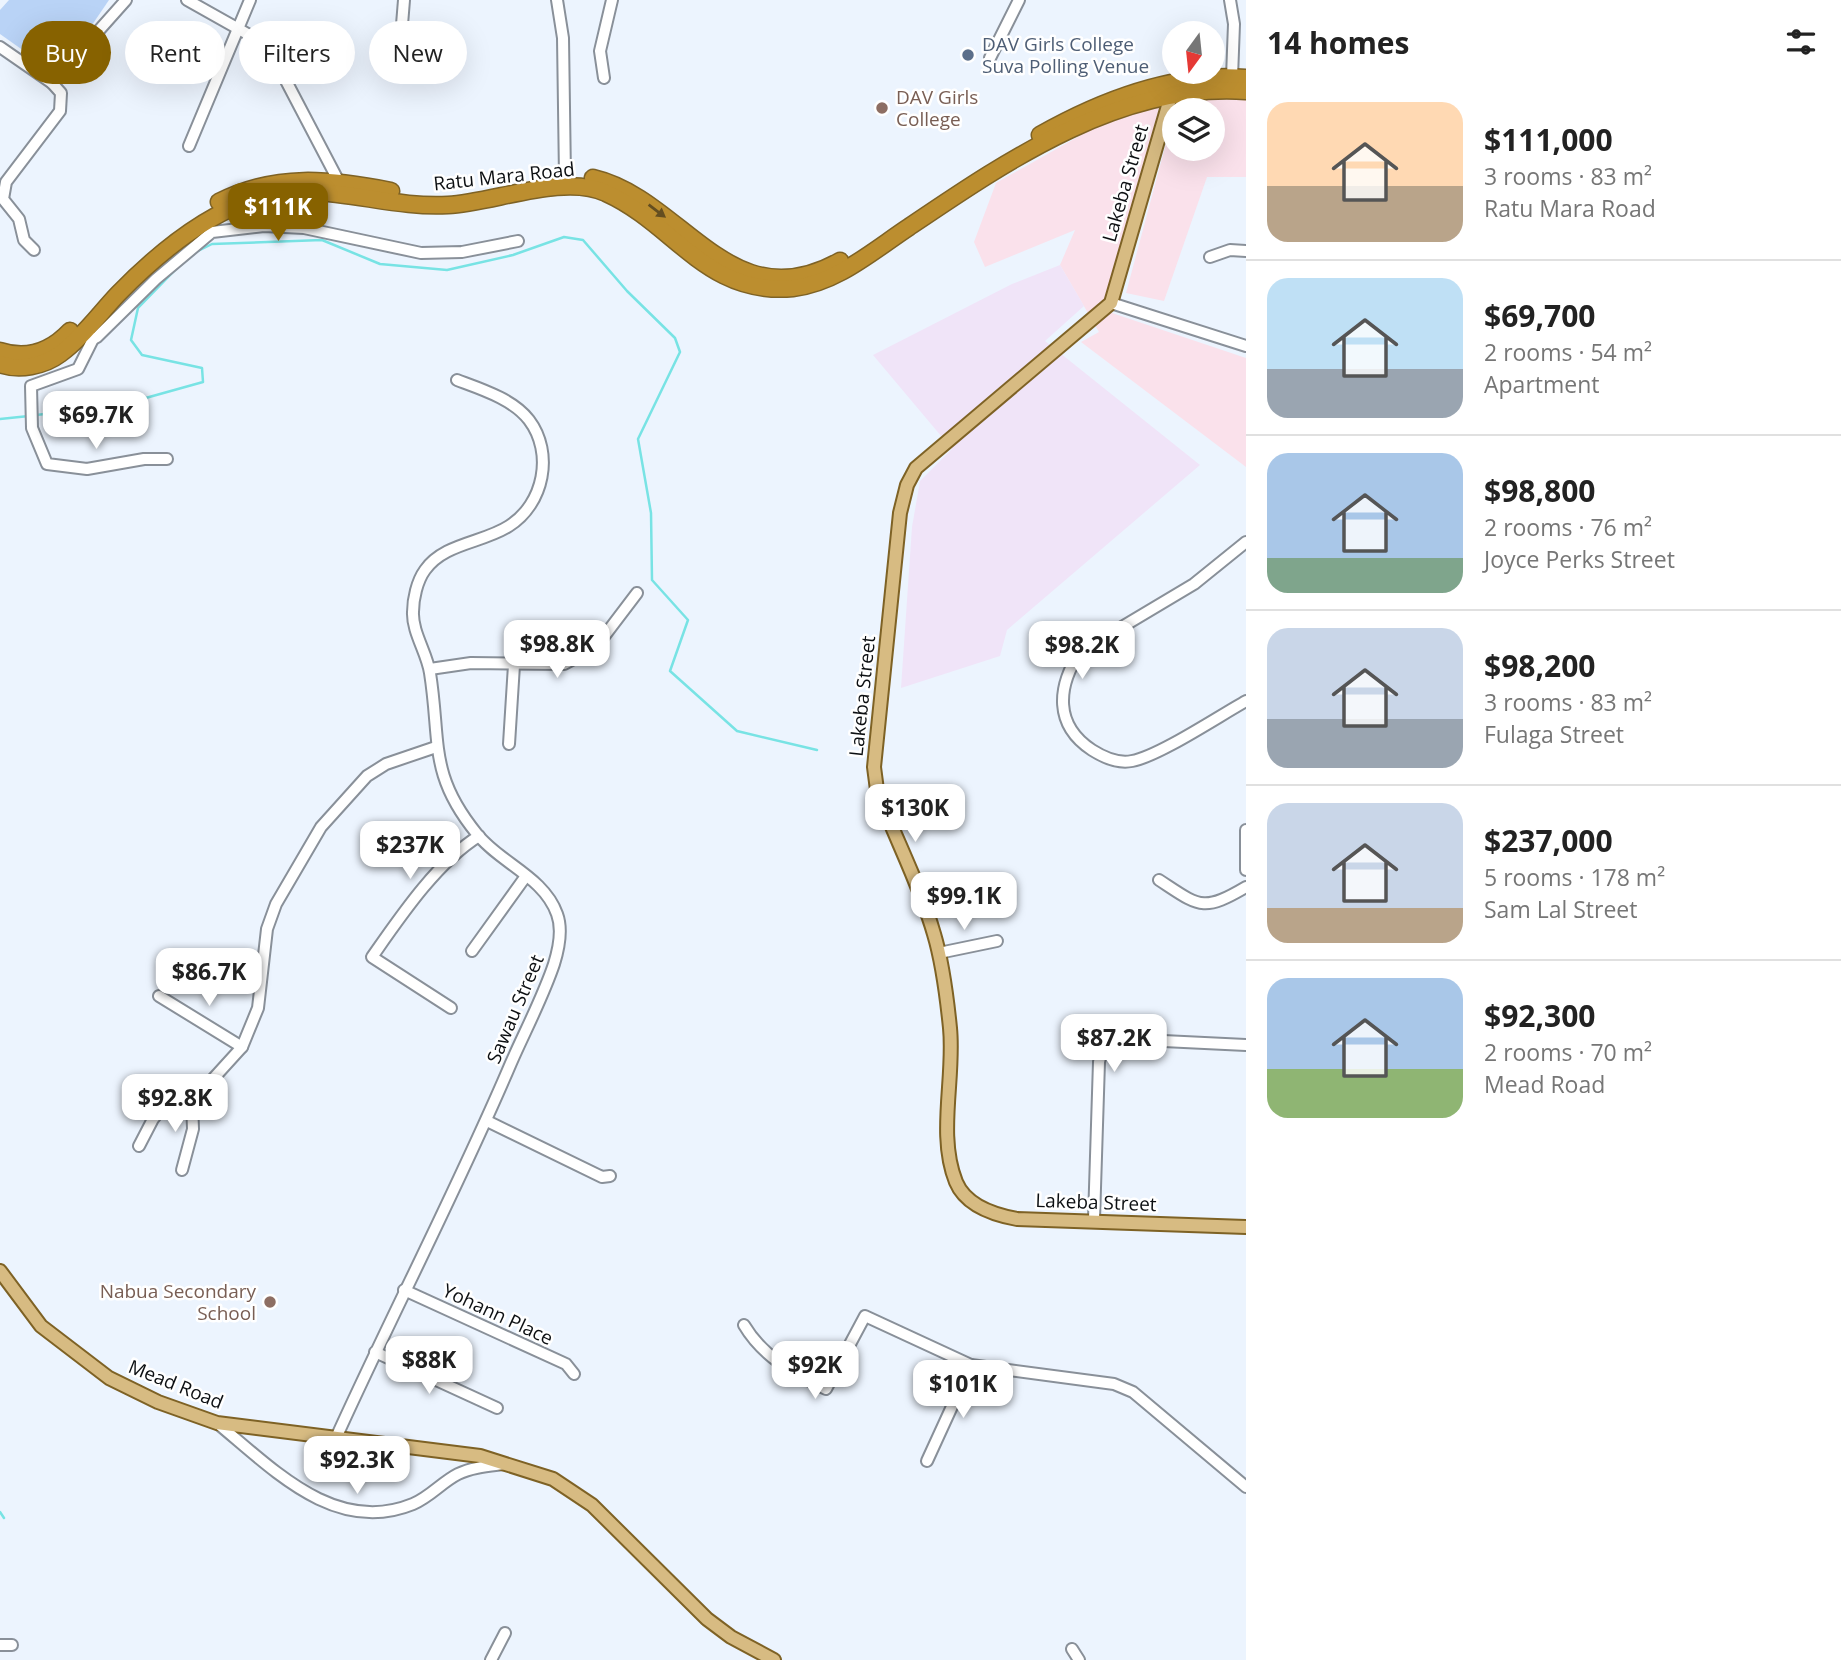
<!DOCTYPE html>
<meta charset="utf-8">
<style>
:root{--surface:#fff;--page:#f2f2f2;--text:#222;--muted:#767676;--line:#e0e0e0;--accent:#876200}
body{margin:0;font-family:"Open Sans",sans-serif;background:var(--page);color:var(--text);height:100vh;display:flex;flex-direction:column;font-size:26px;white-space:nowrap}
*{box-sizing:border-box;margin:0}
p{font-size:23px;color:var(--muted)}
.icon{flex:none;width:38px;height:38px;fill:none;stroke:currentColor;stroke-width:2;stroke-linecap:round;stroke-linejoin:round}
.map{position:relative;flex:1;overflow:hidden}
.drawer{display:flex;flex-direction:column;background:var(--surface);width:595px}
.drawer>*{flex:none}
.guide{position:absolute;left:21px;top:21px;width:665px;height:63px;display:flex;gap:14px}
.needle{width:46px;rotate:195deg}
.controls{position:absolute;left:1162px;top:21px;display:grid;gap:14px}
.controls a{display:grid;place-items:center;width:63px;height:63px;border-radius:50%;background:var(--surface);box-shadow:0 7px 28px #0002;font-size:35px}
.price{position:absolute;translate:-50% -60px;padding:0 16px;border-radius:14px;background:#fff;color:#222;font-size:23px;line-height:46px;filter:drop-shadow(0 2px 4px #0008)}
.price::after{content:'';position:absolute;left:50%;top:42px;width:21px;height:16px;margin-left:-10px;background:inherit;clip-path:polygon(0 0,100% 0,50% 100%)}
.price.current{background:var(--accent);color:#fff}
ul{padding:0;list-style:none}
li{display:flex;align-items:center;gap:21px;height:175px;padding:0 21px}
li+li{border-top:2px solid var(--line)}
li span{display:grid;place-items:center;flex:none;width:196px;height:140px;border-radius:21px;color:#555}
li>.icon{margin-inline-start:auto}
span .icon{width:84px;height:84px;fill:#fffc;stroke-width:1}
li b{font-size:30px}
h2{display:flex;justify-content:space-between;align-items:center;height:84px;padding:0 21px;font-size:30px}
.tag{padding:0 24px;border-radius:32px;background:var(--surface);box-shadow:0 7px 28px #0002;font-size:24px;line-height:63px}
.tag.current{background:var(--accent);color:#fff}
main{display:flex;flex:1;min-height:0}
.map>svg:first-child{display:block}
.commercial{fill:#fae1eb}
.industrial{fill:#f0e4f8}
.green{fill:#b9d3f6}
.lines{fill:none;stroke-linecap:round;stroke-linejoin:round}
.stream{stroke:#78e3e4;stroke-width:2.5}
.minor-casing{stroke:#899099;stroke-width:14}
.major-casing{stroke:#7e6225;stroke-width:16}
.highway-casing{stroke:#7e6225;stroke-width:19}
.minor{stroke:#fff;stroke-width:10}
.major{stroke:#d7bb82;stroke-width:12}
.highway{stroke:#bc8e2f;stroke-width:16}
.oneway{fill:#644e20}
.service-dot{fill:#5c6f8a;stroke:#fff;stroke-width:2.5}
.education-dot{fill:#8d6e63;stroke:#fff;stroke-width:2.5}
.labels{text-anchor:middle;stroke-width:5;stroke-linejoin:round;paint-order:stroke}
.service-label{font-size:19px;fill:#4e5e75;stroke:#fff;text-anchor:start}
.education-label{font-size:19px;fill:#785e54;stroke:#fff;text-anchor:start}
.street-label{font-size:19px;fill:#0c0f12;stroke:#fff}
</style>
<main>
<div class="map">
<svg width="1246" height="1660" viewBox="0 0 1246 1660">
<rect width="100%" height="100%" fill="#ecf4fe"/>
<!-- commercial -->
<g class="commercial">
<path d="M1246,95V177H1207L1164,301L1126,293L1174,114V149H1213V110H1175L1178,99Z"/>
<path d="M1160,105L1109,293L1112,313L1246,358V467L1081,342L1099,332L1060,265L1075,230L985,267L974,242L996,183L1115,116Z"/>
</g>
<!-- industrial -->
<path class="industrial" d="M1060,265L1084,306L1045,341L1200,465L1007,630L1000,656L901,688L912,527L920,481L952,449L873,355L1012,284Z"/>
<!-- green -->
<path class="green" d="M9,0H109L58,75L0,34V10Z"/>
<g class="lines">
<!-- stream -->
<g class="stream">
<path d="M196,252L212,244L322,240L380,264L447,270L513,255L564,237L583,240L627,291L675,338L680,352L638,439L651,513L652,580L688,620L670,671L737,731L817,750"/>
<path d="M36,415L117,406L203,382L202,368L142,355L131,340L138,308L177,268"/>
<path d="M0,419L29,416"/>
<path d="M0,1512L4,1518"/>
</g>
<defs>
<g id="minor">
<path d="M187,0L260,41L272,54L339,182"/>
<path d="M557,0L563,38L565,177"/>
<path d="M1230,0L1234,24L1232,77"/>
<path d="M401,37L404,0"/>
<path d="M0,47L52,83L61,93L60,111L6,182L3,199L19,219L24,240L34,250"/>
<path d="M990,58L1019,0"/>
<path d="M604,78L600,51L612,0"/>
<path d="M52,83L126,0"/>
<path d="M189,146L250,0"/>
<path d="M1210,257L1230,250L1246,251"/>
<path d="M1111,303L1246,346"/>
<path d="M82,333L93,339L97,337L156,279L212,232L264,226L304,228L421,253L462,252L518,241"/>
<path d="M93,339L78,369L31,386L32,428L47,464L87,469L144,459H167"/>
<path d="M1246,542L1194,584L1080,652C1057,687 1054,725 1092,750C1103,757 1117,764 1132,761C1159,756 1219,716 1246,701"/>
<path d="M430,669L471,663L564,664L596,647L637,593"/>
<path d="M509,744L514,665"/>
<path d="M1246,830V870"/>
<path d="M1159,880C1199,906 1202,913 1246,887"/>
<path d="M472,951L526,876"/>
<path d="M939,953L997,941"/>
<path d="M159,996L242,1047"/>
<path d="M451,1008L372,957C400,917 437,862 479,836"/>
<path d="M487,1121L602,1177L610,1176"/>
<path d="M139,1146L153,1119L164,1106L192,1102L242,1047L258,1008L267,929L276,904L321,827L367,776L386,764L436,747"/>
<path d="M182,1170L193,1129L192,1102"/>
<path d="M1094,1219L1099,1062C1102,1048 1107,1041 1122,1039L1246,1045"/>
<path d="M404,1290L566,1364L574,1374"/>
<path d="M744,1325C763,1357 793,1373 826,1389L865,1316L971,1365L1114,1384L1133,1392L1246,1487"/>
<path d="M375,1352L497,1408"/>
<path d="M217,1423C272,1468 335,1536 413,1504C430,1497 442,1482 458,1474C472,1467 489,1466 505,1464"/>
<path d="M336,1438C393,1312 457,1190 511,1063C525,1031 543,997 554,964C559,948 563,930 557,914C544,877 500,863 477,834C428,774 441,742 430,673C427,653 412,632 413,612C413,599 417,581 425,570C444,543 483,543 509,526C544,504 554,453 529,420C513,399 481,389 457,380"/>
<path d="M927,1461L971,1365"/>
<path d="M0,1645H12"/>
<path d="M1072,1649L1079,1660"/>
<path d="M491,1660L505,1633"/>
</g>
<g id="major">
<path d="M1172,92L1111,303L916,468L907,485L900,513L874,767L877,790C895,838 920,885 934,934C943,964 947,998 950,1028C955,1078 937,1135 956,1182C966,1206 995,1215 1017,1219L1246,1227"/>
<path d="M0,1271L41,1326L109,1378L158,1402L217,1423L480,1456L553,1479L592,1505L707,1619L731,1637L774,1660"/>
</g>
<g id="highway">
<path d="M1040,135C1102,100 1173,72 1246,78"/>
<path d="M593,178C683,199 730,323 840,261"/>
<path d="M219,202C276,173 330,179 391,191"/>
<path d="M0,351C27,360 51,351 70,331"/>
<path d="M0,364C19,371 44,366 60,354C82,338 99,314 118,294C155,256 203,216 254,199C318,178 383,209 448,205C493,203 564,173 606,193C675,224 706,296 793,288C837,283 874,250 909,227C1008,160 1122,82 1246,91"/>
</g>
</defs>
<!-- minor casing -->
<use href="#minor" class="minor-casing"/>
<!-- major casing -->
<use href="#major" class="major-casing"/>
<!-- highway casing -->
<use href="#highway" class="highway-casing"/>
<!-- minor -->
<use href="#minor" class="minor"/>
<!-- major -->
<use href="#major" class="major"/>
<!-- highway -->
<use href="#highway" class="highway"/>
</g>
<!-- one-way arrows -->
<defs><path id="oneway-solid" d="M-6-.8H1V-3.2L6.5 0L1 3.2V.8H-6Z" transform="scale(1.75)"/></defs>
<use class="oneway" href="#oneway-solid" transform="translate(657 211) rotate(37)"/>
<!-- markers -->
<circle class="service-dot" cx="968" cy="55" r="7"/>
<g class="education-dot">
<circle cx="882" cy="108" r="7"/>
<circle cx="270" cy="1302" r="7"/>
</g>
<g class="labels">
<!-- service labels -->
<g class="service-label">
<text x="982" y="51">DAV Girls College<tspan x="982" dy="22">Suva Polling Venue</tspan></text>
</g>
<!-- education labels -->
<g class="education-label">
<text x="896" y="104">DAV Girls<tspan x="896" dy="22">College</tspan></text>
<text x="256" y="1298" text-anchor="end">Nabua Secondary<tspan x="256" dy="22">School</tspan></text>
</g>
<!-- street labels -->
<g class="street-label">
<text transform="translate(504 176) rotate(-6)" y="7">Ratu Mara Road</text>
<text transform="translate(1125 183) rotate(-74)" y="7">Lakeba Street</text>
<text transform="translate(862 696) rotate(-84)" y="7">Lakeba Street</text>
<text transform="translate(515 1009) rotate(-67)" y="7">Sawau Street</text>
<text transform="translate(1096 1202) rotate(2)" y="7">Lakeba Street</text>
<text transform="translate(498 1314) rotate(25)" y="7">Yohann Place</text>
<text transform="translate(176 1384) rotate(22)" y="7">Mead Road</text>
</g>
</g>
</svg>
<div class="controls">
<a><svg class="needle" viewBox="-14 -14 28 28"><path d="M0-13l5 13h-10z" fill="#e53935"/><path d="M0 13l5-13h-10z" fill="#767676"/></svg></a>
<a><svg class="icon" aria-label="layers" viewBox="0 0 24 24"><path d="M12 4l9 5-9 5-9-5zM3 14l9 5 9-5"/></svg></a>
</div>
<b class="price current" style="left:278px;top:243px">$111K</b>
<b class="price" style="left:96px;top:451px">$69.7K</b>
<b class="price" style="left:557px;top:680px">$98.8K</b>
<b class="price" style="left:1082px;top:681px">$98.2K</b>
<b class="price" style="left:915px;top:844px">$130K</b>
<b class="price" style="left:410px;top:881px">$237K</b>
<b class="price" style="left:964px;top:932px">$99.1K</b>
<b class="price" style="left:209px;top:1008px">$86.7K</b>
<b class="price" style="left:1114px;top:1074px">$87.2K</b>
<b class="price" style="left:175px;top:1134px">$92.8K</b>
<b class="price" style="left:429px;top:1396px">$88K</b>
<b class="price" style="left:815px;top:1401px">$92K</b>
<b class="price" style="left:963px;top:1420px">$101K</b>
<b class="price" style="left:357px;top:1496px">$92.3K</b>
<div class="guide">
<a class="tag current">Buy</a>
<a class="tag">Rent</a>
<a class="tag">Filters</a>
<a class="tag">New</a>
</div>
</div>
<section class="drawer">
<h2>14 homes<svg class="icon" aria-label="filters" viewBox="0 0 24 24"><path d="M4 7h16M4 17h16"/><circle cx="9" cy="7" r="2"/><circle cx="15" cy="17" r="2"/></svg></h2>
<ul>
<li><span style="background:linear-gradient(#ffd9b3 60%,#b9a48a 0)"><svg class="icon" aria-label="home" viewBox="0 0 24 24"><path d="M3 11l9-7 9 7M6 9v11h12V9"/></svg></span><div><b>$111,000</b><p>3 rooms · 83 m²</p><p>Ratu Mara Road</p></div></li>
<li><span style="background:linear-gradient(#bfe0f5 65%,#9aa5b1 0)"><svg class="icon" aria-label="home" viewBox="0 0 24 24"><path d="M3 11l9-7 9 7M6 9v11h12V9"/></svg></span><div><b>$69,700</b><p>2 rooms · 54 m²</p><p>Apartment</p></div></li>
<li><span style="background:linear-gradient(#a9c7e8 75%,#7fa58c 0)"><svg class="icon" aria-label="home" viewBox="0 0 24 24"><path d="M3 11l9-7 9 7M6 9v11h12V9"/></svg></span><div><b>$98,800</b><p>2 rooms · 76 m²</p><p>Joyce Perks Street</p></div></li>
<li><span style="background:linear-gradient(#c9d6e8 65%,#9aa5b1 0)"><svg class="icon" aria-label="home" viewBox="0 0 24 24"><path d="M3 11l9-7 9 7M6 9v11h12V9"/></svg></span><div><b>$98,200</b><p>3 rooms · 83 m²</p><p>Fulaga Street</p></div></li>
<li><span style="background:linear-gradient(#c9d6e8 75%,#b9a48a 0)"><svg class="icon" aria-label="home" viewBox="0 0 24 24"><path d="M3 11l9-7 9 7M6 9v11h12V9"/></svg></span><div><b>$237,000</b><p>5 rooms · 178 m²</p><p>Sam Lal Street</p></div></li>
<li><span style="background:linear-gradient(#a9c7e8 65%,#8fb573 0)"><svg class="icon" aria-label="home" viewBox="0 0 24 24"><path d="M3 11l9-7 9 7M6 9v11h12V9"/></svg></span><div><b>$92,300</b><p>2 rooms · 70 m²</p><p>Mead Road</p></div></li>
</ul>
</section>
</main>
